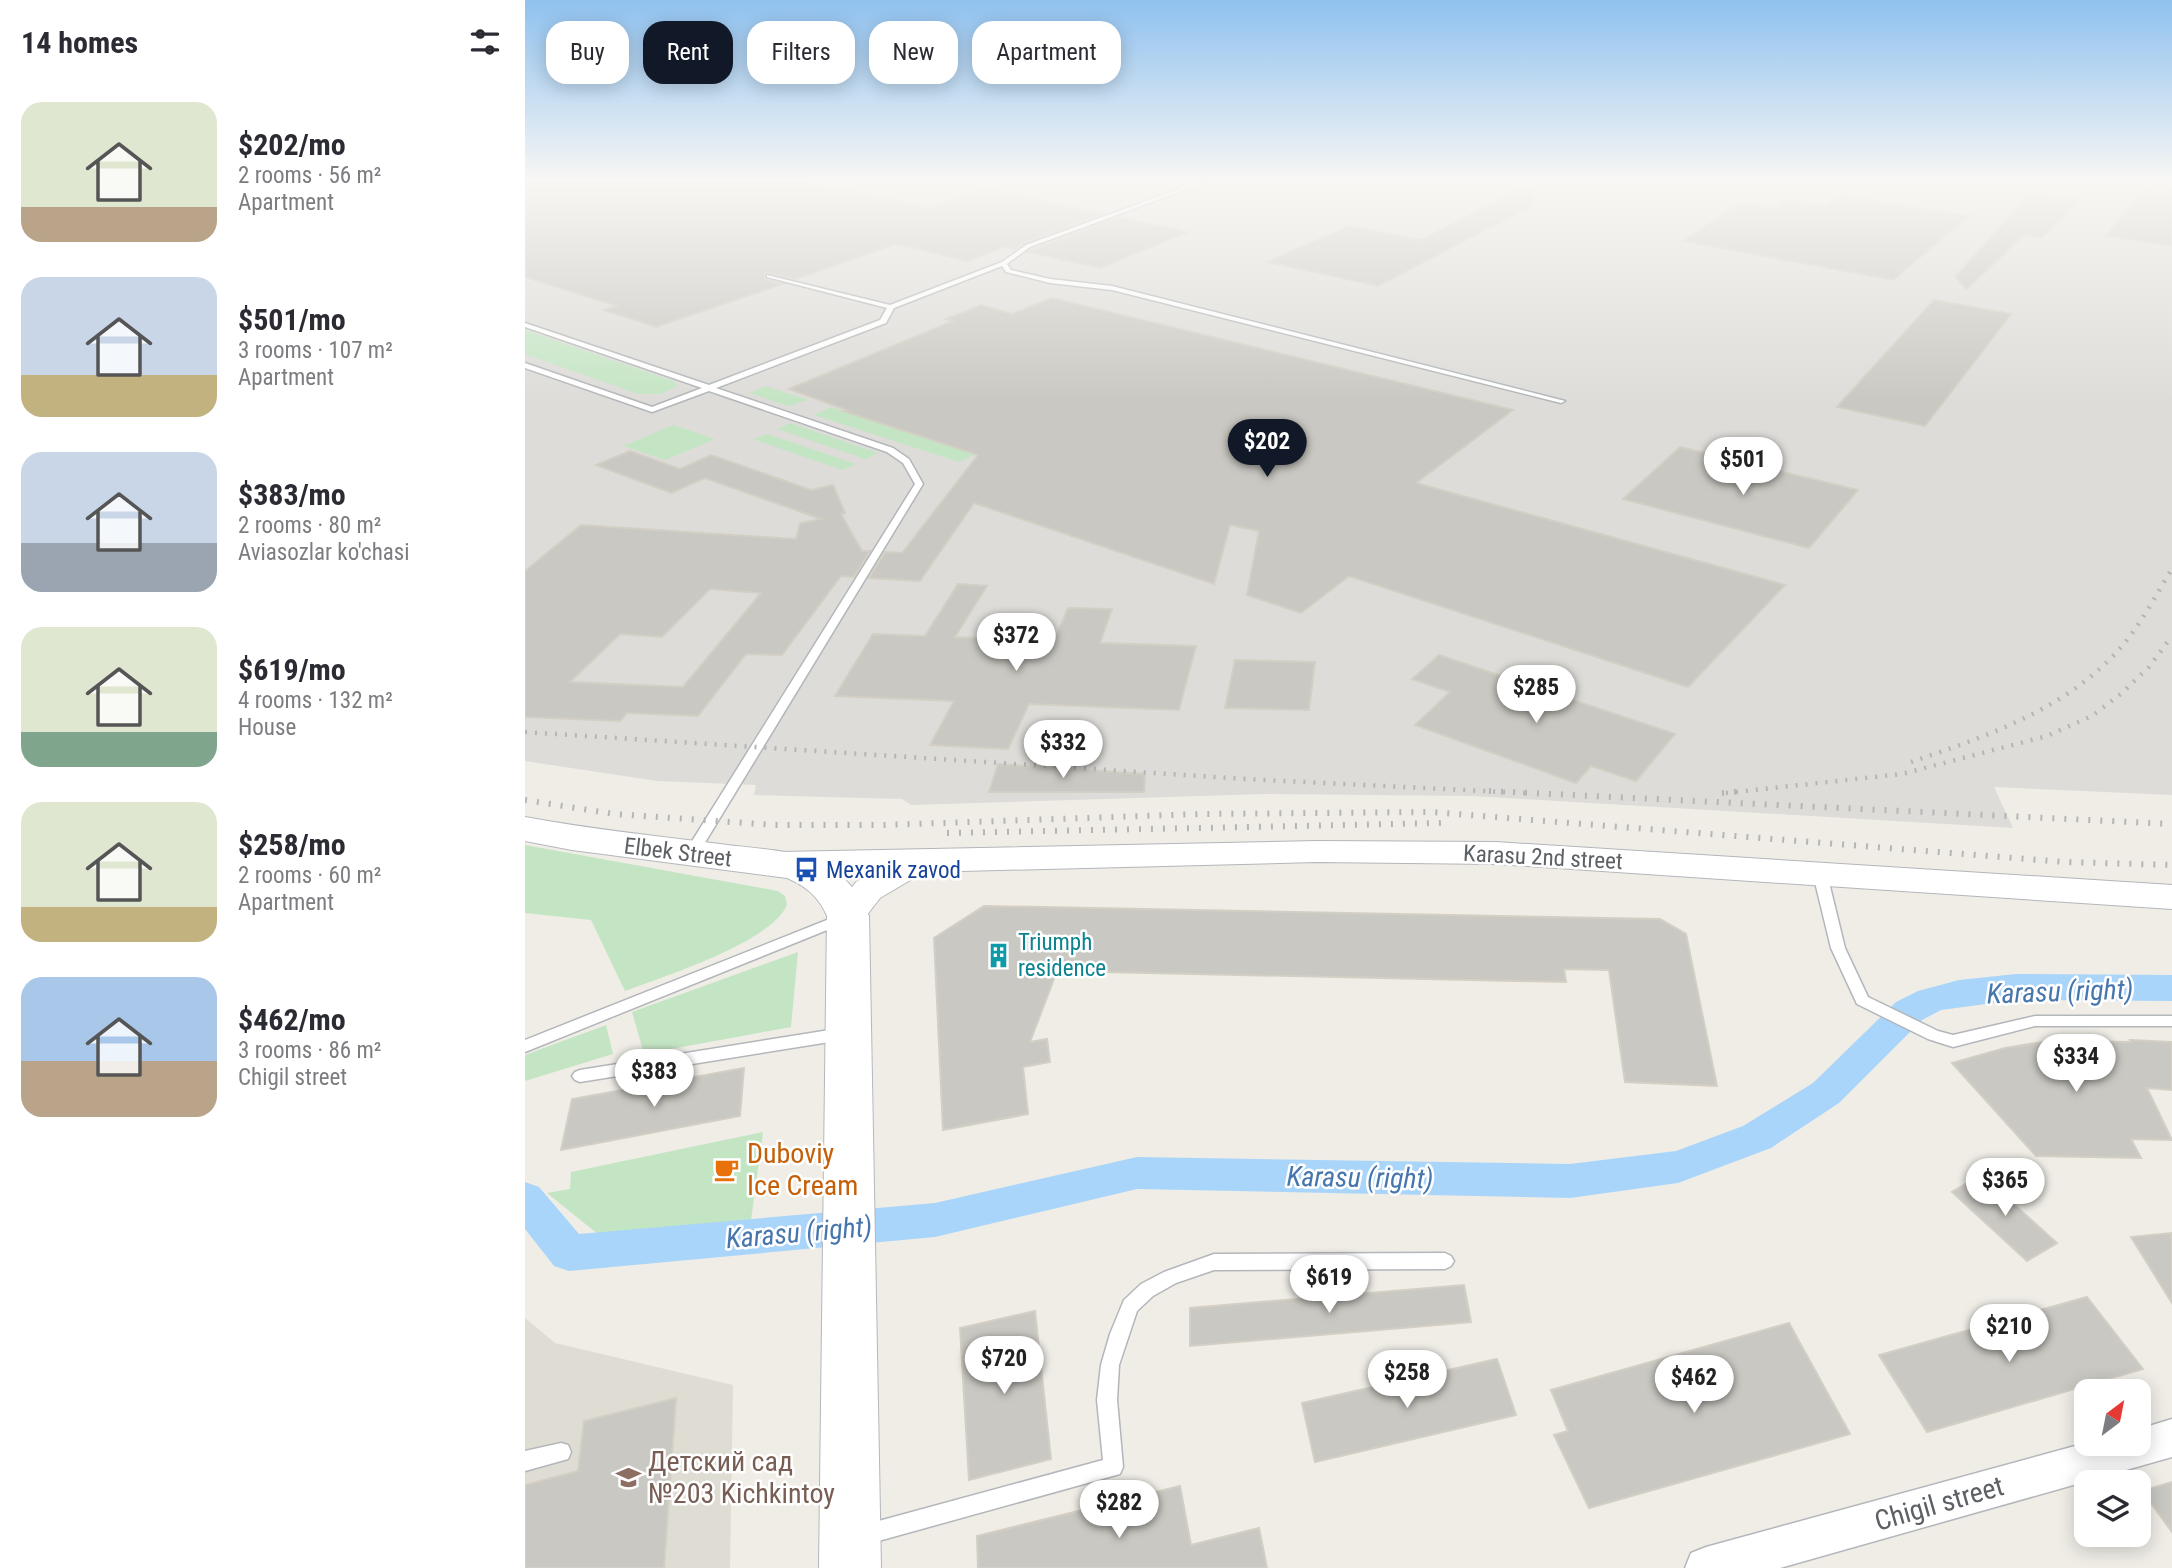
<!DOCTYPE html>
<meta charset="utf-8">
<style>
:root{--surface:#fff;--page:#f2f2f3;--text:#2b2b33;--muted:#7c7c81;--accent:#111827}
body{margin:0;font-family:"Roboto Condensed",sans-serif;background:var(--page);color:var(--text);height:100vh;display:flex;flex-direction:column;font-size:26px;white-space:nowrap}
*{box-sizing:border-box;margin:0}
p{font-size:23px;color:var(--muted)}
.icon{flex:none;width:38px;height:38px;fill:none;stroke:currentColor;stroke-width:2;stroke-linecap:round;stroke-linejoin:round}
.map{position:relative;flex:1;overflow:hidden}
.drawer{display:flex;flex-direction:column;background:var(--surface);width:525px}
.drawer>*{flex:none}
.banner{position:absolute;left:21px;top:21px;width:665px;height:63px;display:flex;gap:14px}
.needle{width:46px;rotate:32deg}
.fabs{position:absolute;left:1549px;top:1379px;display:grid;gap:14px}
.fabs a{display:grid;place-items:center;width:77px;height:77px;border-radius:14px;background:var(--surface);box-shadow:0 4px 18px #0003;font-size:35px}
.price{position:absolute;translate:-50% -60px;padding:0 16px;border-radius:24px;background:#fff;color:#222;font-size:23px;line-height:46px;filter:drop-shadow(0 2px 4px #0008)}
.price::after{content:'';position:absolute;left:50%;top:42px;width:21px;height:16px;margin-left:-10px;background:inherit;clip-path:polygon(0 0,100% 0,50% 100%)}
.price.on{background:var(--accent);color:#fff}
ul{padding:0;list-style:none}
li{display:flex;align-items:center;gap:21px;height:175px;padding:0 21px}
li span{display:grid;place-items:center;flex:none;width:196px;height:140px;border-radius:21px;color:#555}
li>.icon{margin-inline-start:auto}
span .icon{width:84px;height:84px;fill:#fffc;stroke-width:1}
li b{font-size:30px}
h2{display:flex;justify-content:space-between;align-items:center;height:84px;padding:0 21px;font-size:30px}
.pill{padding:0 24px;border-radius:21px;background:var(--surface);box-shadow:0 4px 18px #0003;font-size:24px;line-height:63px}
.pill.on{background:var(--accent);color:#fff}
main{display:flex;flex:1;min-height:0}
.map>svg:first-child{display:block}
.industrial{fill:#dedcd8}
.education{fill:#dfdcd4}
.green{fill:#c4e5c4}
.lines{fill:none;stroke-linecap:round;stroke-linejoin:round}
.canal{fill:#aad5fa;fill-rule:evenodd}
.building{fill:#cac8c2;stroke:#d3cfc4;stroke-width:2;fill-rule:evenodd}
.service-casing{stroke:#b3b6ba;stroke-width:3}
.minor-casing{stroke:#b3b6ba;stroke-width:3}
.tertiary-casing{stroke:#b3b6ba;stroke-width:2}
.secondary-casing{stroke:#b4b8bc;stroke-width:2}
.service{fill:#fff;fill-rule:evenodd}
.minor{fill:#fff;fill-rule:evenodd}
.tertiary{fill:#fff;fill-rule:evenodd}
.secondary{fill:#fff;fill-rule:evenodd}
.rail-far1{stroke:#b4b5b5;stroke-width:4.5;stroke-dasharray:2 8;stroke-linecap:butt}
.rail{stroke:#b4b5b5;stroke-width:6;stroke-dasharray:2 10;stroke-linecap:butt}
.labels{text-anchor:middle;stroke-width:5;stroke-linejoin:round;paint-order:stroke}
.street-label{font-size:23px;fill:#5d6165;stroke:#fff}
.transit-label{font-size:23px;fill:#164399;stroke:#fff;text-anchor:start}
.culture-label{font-size:23px;fill:#0d838f;stroke:#fff;text-anchor:start}
.near-water-label{font-size:28px;font-style:italic;fill:#4776ac;stroke:#fff}
.near-food-label{font-size:28px;fill:#c56008;stroke:#fff;text-anchor:start}
.near-education-label{font-size:28px;fill:#785e54;stroke:#fff;text-anchor:start}
.near-street-label{font-size:28px;fill:#5d6165;stroke:#fff}
</style>
<main>
<section class="drawer">
<h2>14 homes<svg class="icon" aria-label="filters" viewBox="0 0 24 24"><path d="M4 7h16M4 17h16"/><circle cx="9" cy="7" r="2"/><circle cx="15" cy="17" r="2"/></svg></h2>
<ul>
<li><span style="background:linear-gradient(#dfe7d0 75%,#b9a48a 0)"><svg class="icon" aria-label="home" viewBox="0 0 24 24"><path d="M3 11l9-7 9 7M6 9v11h12V9"/></svg></span><div><b>$202/mo</b><p>2 rooms · 56 m²</p><p>Apartment</p></div></li>
<li><span style="background:linear-gradient(#c9d6e8 70%,#c2b280 0)"><svg class="icon" aria-label="home" viewBox="0 0 24 24"><path d="M3 11l9-7 9 7M6 9v11h12V9"/></svg></span><div><b>$501/mo</b><p>3 rooms · 107 m²</p><p>Apartment</p></div></li>
<li><span style="background:linear-gradient(#c9d6e8 65%,#9aa5b1 0)"><svg class="icon" aria-label="home" viewBox="0 0 24 24"><path d="M3 11l9-7 9 7M6 9v11h12V9"/></svg></span><div><b>$383/mo</b><p>2 rooms · 80 m²</p><p>Aviasozlar ko'chasi</p></div></li>
<li><span style="background:linear-gradient(#dfe7d0 75%,#7fa58c 0)"><svg class="icon" aria-label="home" viewBox="0 0 24 24"><path d="M3 11l9-7 9 7M6 9v11h12V9"/></svg></span><div><b>$619/mo</b><p>4 rooms · 132 m²</p><p>House</p></div></li>
<li><span style="background:linear-gradient(#dfe7d0 75%,#c2b280 0)"><svg class="icon" aria-label="home" viewBox="0 0 24 24"><path d="M3 11l9-7 9 7M6 9v11h12V9"/></svg></span><div><b>$258/mo</b><p>2 rooms · 60 m²</p><p>Apartment</p></div></li>
<li><span style="background:linear-gradient(#a9c7e8 60%,#b9a48a 0)"><svg class="icon" aria-label="home" viewBox="0 0 24 24"><path d="M3 11l9-7 9 7M6 9v11h12V9"/></svg></span><div><b>$462/mo</b><p>3 rooms · 86 m²</p><p>Chigil street</p></div></li>
</ul>
</section>
<div class="map">
<svg width="1647" height="1568" viewBox="0 0 1647 1568">
<rect width="100%" height="100%" fill="#efede6"/>
<!-- industrial -->
<path class="industrial" d="M0,182H1647V795L1469,787L1488,828L947,796L740,794L386,805L377,799L229,795L231,785L132,781L0,761Z"/>
<!-- education -->
<path class="education" d="M0,1318L30,1343L208,1385L205,1568H0Z"/>
<!-- green -->
<g class="green">
<path d="M0,330L148,381L153,386L135,394H113L0,354Z"/>
<path d="M241,386L283,400L263,406L224,393Z"/>
<path d="M306,407L451,454L434,462L289,415Z"/>
<path d="M265,423L353,453L340,459L252,429Z"/>
<path d="M148,425L190,439L140,460L98,446Z"/>
<path d="M242,434L331,464L317,470L228,439Z"/>
<path d="M0,845L253,891L260,896L262,904C250,941 137,977 100,991L66,920L0,913Z"/>
<path d="M273,952L266,1027L119,1054L107,1012Z"/>
<path d="M81,1025L88,1054L0,1081V1055Z"/>
<path d="M238,1132L226,1220L79,1239L22,1193L45,1189L46,1172Z"/>
</g>
<g class="lines">
<!-- canal -->
<path class="canal" d="M1491,974L1647,975V1001L1491,1000L1416,1010L1397,1020L1314,1103L1246,1148L1153,1183L1045,1198L612,1189L410,1237L44,1271L29,1266L0,1229V1182L14,1187L54,1234L410,1203L612,1157L1045,1164L1151,1151L1218,1126L1288,1083L1371,1002L1393,991L1434,980Z"/>
</g>
<!-- building -->
<g class="building">
<path d="M0,182H279L402,208L460,189L578,214L500,243L490,249L480,247L442,261L371,244L271,279L240,273L241,280L258,284L131,327L79,310L92,306L0,277Z"/>
<path d="M1002,185L1012,203L853,286L743,262L824,226L896,240Z"/>
<path d="M1617,192L1647,196V246L1581,236Z"/>
<path d="M1505,194L1553,201L1517,238L1499,235L1442,289L1430,277Z"/>
<path d="M1314,196L1444,216L1368,280L1158,241L1216,203L1251,209L1263,200L1300,206Z"/>
<path d="M593,217L663,232L575,268L502,252Z"/>
<path d="M527,298L988,410L891,483L1260,585L1163,687L824,576L776,613L722,595L734,531L705,525L689,584L449,503L395,581L344,578L360,552L377,553L453,455L318,411L322,410L264,389L428,321L421,319L456,305L487,314Z"/>
<path d="M1409,300L1486,314L1400,426L1312,407Z"/>
<path d="M1155,447L1333,490L1284,548L1098,499Z"/>
<path d="M105,451L155,469L186,455L286,490L308,485L320,513L316,514L337,551H345L329,577L316,576L257,655L221,654L173,716L102,713L95,721L0,717V571L56,525L271,539L275,523L296,519L180,478L146,493L71,465ZM185,589L236,593L158,687L45,682L95,634L137,637Z"/>
<path d="M433,584L462,586L430,637L529,641L543,608L587,609L575,643L671,646L654,710L504,704L483,749L405,745L429,701L310,696L348,634L400,636Z"/>
<path d="M914,655L1150,734L1111,781L1066,766L1051,783L890,725L925,692L887,679Z"/>
<path d="M710,660L790,662L784,710L700,708Z"/>
<path d="M473,764L620,774L619,792H464Z"/>
<path d="M459,906L1135,919L1161,934L1192,1086L1100,1082L1084,970L1039,969L1041,982L532,971L505,1042L522,1039L525,1062L498,1067L503,1114L418,1130L409,938Z"/>
<path d="M1605,1040L1647,1042V1090L1622,1088L1647,1140L1606,1139L1616,1158L1511,1156L1427,1063L1480,1048L1524,1041L1606,1042Z"/>
<path d="M219,1068L215,1116L36,1150L47,1099Z"/>
<path d="M1456,1175L1532,1243L1502,1261L1427,1192Z"/>
<path d="M1647,1233V1303L1606,1237Z"/>
<path d="M939,1285L946,1322L665,1346V1308Z"/>
<path d="M1562,1297L1618,1369L1402,1432L1354,1355Z"/>
<path d="M510,1311L526,1459L444,1480L435,1328Z"/>
<path d="M1264,1323L1325,1434L1064,1508L1029,1435L1043,1431L1026,1390Z"/>
<path d="M972,1359L991,1415L790,1462L777,1403Z"/>
<path d="M151,1398L139,1568H0V1485L53,1471L59,1421Z"/>
<path d="M1647,1482V1532L1617,1491Z"/>
<path d="M655,1486L666,1545L734,1528L742,1568H453L452,1536Z"/>
</g>
<g class="lines">
<defs>
<g id="service">
<path d="M673,182H681L505,247L482,264L486,270L525,279L587,286L1040,401L1036,403L587,290L525,283L481,272L477,266L369,308L361,323L191,388L368,448L384,459L398,484L173,854L166,858L161,857L159,854L390,484L378,463L362,452L184,391L127,412L0,368V363L127,407L177,388L0,327V323L184,385L355,320L362,308L242,277V275L365,305L477,262L501,245Z"/>
<path d="M1295,870L1302,874L1320,948L1343,997L1413,1031L1428,1035L1510,1016H1647V1026H1510L1428,1047L1403,1039L1332,1004L1306,948L1288,874Z"/>
<path d="M317,914L322,916L324,919L322,922L0,1052V1040Z"/>
<path d="M317,1028L322,1030L325,1034L322,1038L317,1040L55,1082L50,1080L47,1076L50,1072L55,1070Z"/>
<path d="M920,1253L926,1256L929,1261L926,1266L920,1269L689,1270L651,1283L628,1296L612,1311L594,1365L592,1400L598,1467L595,1474L339,1545L332,1542L329,1535L332,1528L339,1525L578,1460L572,1400L576,1365L585,1334L599,1300L616,1284L639,1272L689,1254Z"/>
<path d="M36,1443L43,1445L46,1452L43,1459L0,1471V1451Z"/>
</g>
<path id="minor" d="M1647,1419V1457L1255,1568H1160L1166,1553L1181,1547L1561,1443L1614,1444V1429Z"/>
<path id="tertiary" d="M792,841L971,842L1647,885V909L971,864L792,862L399,872L355,898L335,924L323,928L311,924L305,916L331,882L346,873L257,874L245,871L240,863L245,855L257,852Z"/>
<path id="secondary" d="M0,817C65,829 130,836 195,844C230,849 268,849 300,864C321,875 334,895 344,916L356,1568H294L302,916C294,897 281,886 262,878L47,850L0,841Z"/>
</defs>
<!-- service casing -->
<use href="#service" class="service-casing"/>
<!-- minor casing -->
<use href="#minor" class="minor-casing"/>
<!-- tertiary casing -->
<use href="#tertiary" class="tertiary-casing"/>
<!-- secondary casing -->
<use href="#secondary" class="secondary-casing"/>
<!-- service -->
<use href="#service" class="service"/>
<!-- minor -->
<use href="#minor" class="minor"/>
<!-- tertiary -->
<use href="#tertiary" class="tertiary"/>
<!-- secondary -->
<use href="#secondary" class="secondary"/>
<!-- rail-far1 -->
<g class="rail-far1">
<path d="M0,732L721,779L1000,793"/>
<path d="M1386,762C1459,737 1535,712 1590,654C1613,630 1629,598 1647,569"/>
<path d="M1201,793L1377,774L1522,736L1567,716L1597,693L1624,667L1647,636"/>
</g>
<!-- rail -->
<g class="rail">
<path d="M964,791L1647,824"/>
<path d="M1197,793L1218,791"/>
<path d="M0,800L89,814L250,825H358L676,814L906,812L1540,862L1647,865"/>
<path d="M422,833L919,823"/>
</g>
</g>
<!-- sky -->
<linearGradient id="sky" x2="0" y2="1"><stop stop-color="#8fc1ef"/><stop offset="0.45" stop-color="#f8f7f4"/><stop offset="1" stop-color="#f8f7f4" stop-opacity="0"/></linearGradient>
<rect width="1647" height="401" fill="url(#sky)"/>
<!-- icons -->
<defs>
<symbol id="bus-bare" viewBox="-9 -9 18 18"><path d="M-5-6H5V4H4V6H2V4H-2V6H-4V4H-5ZM-3.5-4V0h7V-4ZM-3.5 1.2v1.5H-2V1.2ZM2 1.2v1.5H3.5V1.2Z" fill="#1a4fb4" stroke="#fff" stroke-width="2.5" paint-order="stroke"/></symbol>
<symbol id="building-bare" viewBox="-9 -9 18 18"><path d="M-4-6H4V6H1V3H-1V6H-4ZM-2.5-4.3h1.7v1.8h-1.7ZM.8-4.3h1.7v1.8H.8ZM-2.5-1h1.7V.8h-1.7ZM.8-1h1.7V.8H.8Z" fill="#0f9aa8" stroke="#fff" stroke-width="2.5" paint-order="stroke"/></symbol>
<symbol id="cafe-bare" viewBox="-9 -9 18 18"><path d="M-5.5-4.5H6V0H3Q3 3.5 0 3.5H-2.5Q-5.5 3.5-5.5 0ZM3-3.2v2h1.7v-2ZM-6 4.5H4V6H-6Z" fill="#e8710a" stroke="#fff" stroke-width="2.5" paint-order="stroke"/></symbol>
<symbol id="school-bare" viewBox="-9 -9 18 18"><path d="M0-5L7-2L0 1L-7-2ZM-4 1L0 2.5L4 1V4Q0 6-4 4Z" fill="#8d6e63" stroke="#fff" stroke-width="2.5" paint-order="stroke"/></symbol>
</defs>
<g fill-rule="evenodd">
<use href="#bus-bare" x="264" y="852" width="35" height="35"/>
<use href="#building-bare" x="456" y="938" width="35" height="35"/>
<use href="#cafe-bare" x="184" y="1152" width="35" height="35"/>
<use href="#school-bare" x="86" y="1460" width="35" height="35"/>
</g>
<g class="labels">
<!-- street labels -->
<g class="street-label">
<text transform="translate(153 852) rotate(7)" y="8">Elbek Street</text>
<text transform="translate(1018 857) rotate(3)" y="8">Karasu 2nd street</text>
</g>
<!-- transit labels -->
<g class="transit-label">
<text x="301" y="878">Mexanik zavod</text>
</g>
<!-- culture labels -->
<g class="culture-label">
<text x="493" y="950">Triumph<tspan x="493" dy="26">residence</tspan></text>
</g>
<!-- near-water labels -->
<g class="near-water-label">
<text transform="translate(1535 991) rotate(-2)" y="10">Karasu (right)</text>
<text transform="translate(835 1177) rotate(1)" y="10">Karasu (right)</text>
<text transform="translate(274 1232) rotate(-5)" y="10">Karasu (right)</text>
</g>
<!-- near-food labels -->
<g class="near-food-label">
<text x="222" y="1163">Duboviy<tspan x="222" dy="32">Ice Cream</tspan></text>
</g>
<!-- near-education labels -->
<g class="near-education-label">
<text x="123" y="1471">Детский сад<tspan x="123" dy="32">№203 Kichkintoy</tspan></text>
</g>
<!-- near-street labels -->
<g class="near-street-label">
<text transform="translate(1414 1503) rotate(-16)" y="10">Chigil street</text>
</g>
</g>
</svg>
<div class="fabs">
<a><svg class="needle" viewBox="-14 -14 28 28"><path d="M0-13l5 13h-10z" fill="#e53935"/><path d="M0 13l5-13h-10z" fill="#7c7c81"/></svg></a>
<a><svg class="icon" aria-label="layers" viewBox="0 0 24 24"><path d="M12 4l9 5-9 5-9-5zM3 14l9 5 9-5"/></svg></a>
</div>
<b class="price on" style="left:742px;top:479px">$202</b>
<b class="price" style="left:1218px;top:497px">$501</b>
<b class="price" style="left:491px;top:673px">$372</b>
<b class="price" style="left:1011px;top:725px">$285</b>
<b class="price" style="left:538px;top:780px">$332</b>
<b class="price" style="left:1551px;top:1094px">$334</b>
<b class="price" style="left:129px;top:1109px">$383</b>
<b class="price" style="left:1480px;top:1218px">$365</b>
<b class="price" style="left:804px;top:1315px">$619</b>
<b class="price" style="left:1484px;top:1364px">$210</b>
<b class="price" style="left:479px;top:1396px">$720</b>
<b class="price" style="left:882px;top:1410px">$258</b>
<b class="price" style="left:1169px;top:1415px">$462</b>
<b class="price" style="left:594px;top:1540px">$282</b>
<div class="banner">
<a class="pill">Buy</a>
<a class="pill on">Rent</a>
<a class="pill">Filters</a>
<a class="pill">New</a>
<a class="pill">Apartment</a>
</div>
</div>
</main>
